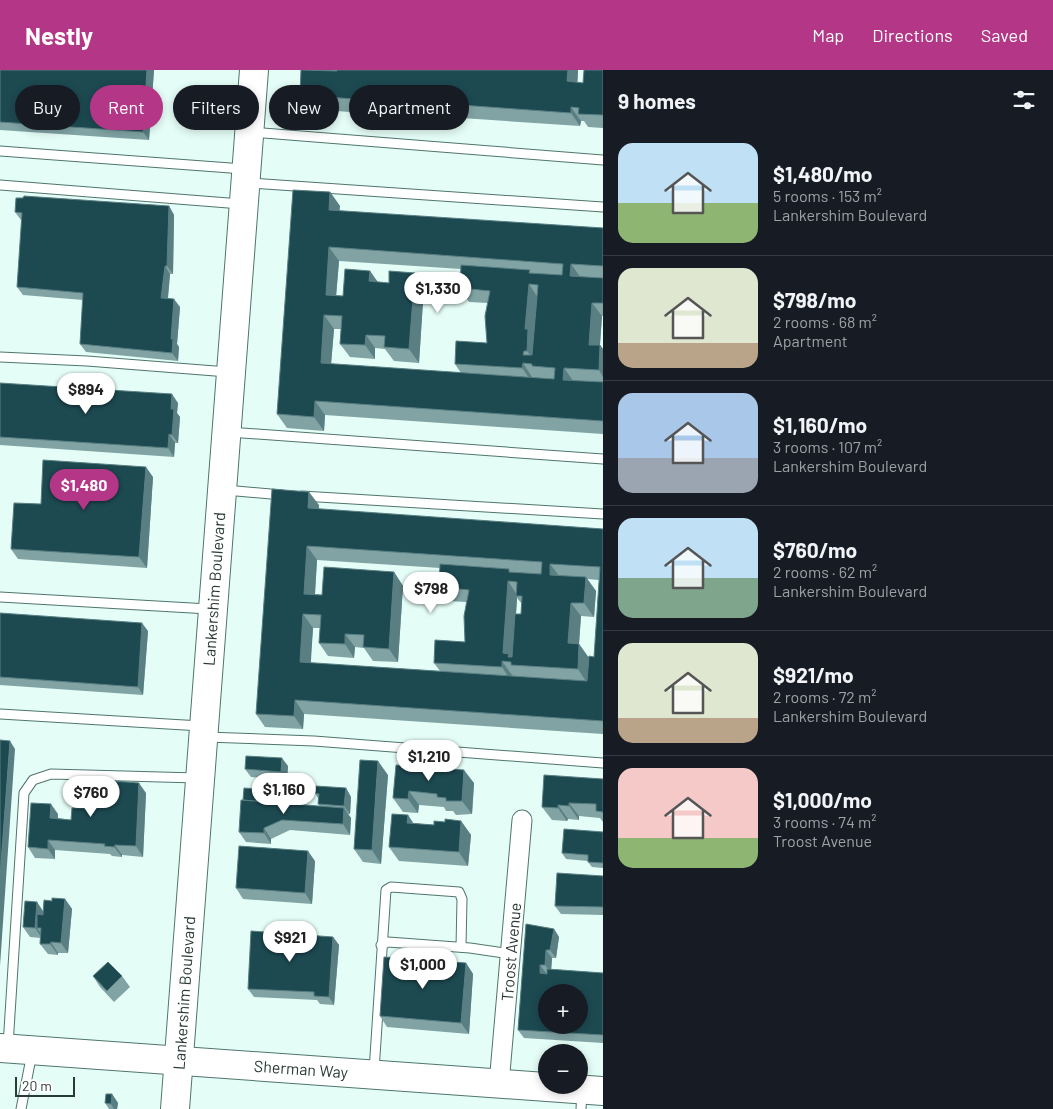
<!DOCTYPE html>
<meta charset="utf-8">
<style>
:root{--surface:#171b24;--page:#242831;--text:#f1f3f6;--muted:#9ea1a6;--line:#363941;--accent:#b43787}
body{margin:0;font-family:Barlow,sans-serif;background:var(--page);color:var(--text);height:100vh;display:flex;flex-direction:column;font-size:19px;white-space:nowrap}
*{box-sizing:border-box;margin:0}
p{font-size:16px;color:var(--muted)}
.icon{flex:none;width:28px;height:28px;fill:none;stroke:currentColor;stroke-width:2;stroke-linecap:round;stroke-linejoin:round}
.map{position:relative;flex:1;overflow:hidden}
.sheet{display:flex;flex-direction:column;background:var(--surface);width:450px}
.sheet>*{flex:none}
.hud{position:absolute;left:15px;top:15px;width:475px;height:45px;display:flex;gap:10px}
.buttons{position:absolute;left:538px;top:914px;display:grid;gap:10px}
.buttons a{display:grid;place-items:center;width:50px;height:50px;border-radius:50%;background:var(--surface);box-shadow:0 2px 8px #0003;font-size:25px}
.scale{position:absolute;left:15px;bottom:12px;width:60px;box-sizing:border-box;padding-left:5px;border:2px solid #2a3a36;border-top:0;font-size:14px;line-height:18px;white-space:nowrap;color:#2a3a36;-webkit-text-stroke:4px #fff;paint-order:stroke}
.price{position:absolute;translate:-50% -42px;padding:0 11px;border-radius:18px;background:#fff;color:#222;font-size:16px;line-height:32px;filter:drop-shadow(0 1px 2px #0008)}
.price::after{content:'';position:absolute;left:50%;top:30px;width:15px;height:11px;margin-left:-8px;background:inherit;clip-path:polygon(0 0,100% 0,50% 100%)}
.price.current{background:var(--accent);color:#fff}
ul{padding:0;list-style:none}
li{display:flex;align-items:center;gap:15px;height:125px;padding:0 15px}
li+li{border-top:1px solid var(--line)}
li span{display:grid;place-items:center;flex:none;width:140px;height:100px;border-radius:15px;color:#555}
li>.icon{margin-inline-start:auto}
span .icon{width:60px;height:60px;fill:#fffc;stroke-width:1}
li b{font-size:21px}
h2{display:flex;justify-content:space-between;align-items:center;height:60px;padding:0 15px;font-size:21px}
.chip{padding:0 18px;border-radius:22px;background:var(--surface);box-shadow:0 2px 8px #0003;font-size:18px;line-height:45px}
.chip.current{background:var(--accent);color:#fff}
header{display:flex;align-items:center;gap:30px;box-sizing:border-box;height:70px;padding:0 25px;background:var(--accent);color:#fff}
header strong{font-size:24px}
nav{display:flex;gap:28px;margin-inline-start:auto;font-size:18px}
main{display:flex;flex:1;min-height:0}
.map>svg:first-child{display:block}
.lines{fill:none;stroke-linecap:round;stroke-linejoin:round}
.lane-casing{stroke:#4f756d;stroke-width:11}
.street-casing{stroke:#4f756d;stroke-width:21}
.primary-casing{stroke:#4f756d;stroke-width:30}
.lane{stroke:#fff;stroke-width:9}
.street{stroke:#fff;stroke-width:19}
.primary{stroke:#fff;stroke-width:28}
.wall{fill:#81a3a4;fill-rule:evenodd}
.shaded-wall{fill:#597f83}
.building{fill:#1d4951;stroke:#597f83;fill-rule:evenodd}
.labels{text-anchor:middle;stroke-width:5;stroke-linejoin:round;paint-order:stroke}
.street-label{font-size:16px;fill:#2a3a36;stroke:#fff}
</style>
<header>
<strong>Nestly</strong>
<nav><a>Map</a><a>Directions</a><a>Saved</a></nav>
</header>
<main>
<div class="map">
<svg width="603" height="1039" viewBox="0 0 603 1039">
<rect width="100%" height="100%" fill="#e5fdf7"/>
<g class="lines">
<defs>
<g id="lane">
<path d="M252,62L603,90"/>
<path d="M0,81L244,99"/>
<path d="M249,113L603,137"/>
<path d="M0,115L241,134"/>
<path d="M0,287L87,291L228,302"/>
<path d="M229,362L603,389"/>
<path d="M225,420L282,425"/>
<path d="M302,426L603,444"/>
<path d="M0,527L209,539"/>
<path d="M0,644L201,656"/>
<path d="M206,667L314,671L603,693"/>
<path d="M381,875L388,872L470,878L511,884"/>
<path d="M8,976L24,723L33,710L51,704L197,708"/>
<path d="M374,1001L386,820L391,817L459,822L462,829L461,877"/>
<path d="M21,1039L32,983"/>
<path d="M581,1039L582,1022"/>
</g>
<path id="street" d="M499,1014L522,750"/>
<g id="primary">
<path d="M0,978L603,1021"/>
<path d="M175,1039L254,0"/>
</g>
</defs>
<!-- lane casing -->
<use href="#lane" class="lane-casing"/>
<!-- street casing -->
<use href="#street" class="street-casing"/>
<!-- primary casing -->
<use href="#primary" class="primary-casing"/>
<!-- lane -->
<use href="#lane" class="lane"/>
<!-- street -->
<use href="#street" class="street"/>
<!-- primary -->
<use href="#primary" class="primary"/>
</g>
<!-- wall -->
<g class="wall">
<path d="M0,0H154L149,70L0,60Z"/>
<path d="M301,0H578L577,12L583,13L603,0V58L588,57L584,51H581L580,56L372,42L370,38L364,37V43L309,39L300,25Z"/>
<path d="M330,122L340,136L339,141L603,158V246H602L600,275L603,279V364L325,345L324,361L287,358L277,344ZM339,191L461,199L460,218L469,232L488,233L487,273L455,294L461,303L331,294L334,259H341L340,274L350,287L375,289V278L385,279L394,291L419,293L424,216L415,203L389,213L377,212L370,201L343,226H336Z"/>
<path d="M169,136L174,145L173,204H170L168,229L180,237L177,274L179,277L178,291L86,282L80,274L83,230L23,225L17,217L22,151L21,150L15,142Z"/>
<path d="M0,313L178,333L177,343L180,347L178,373H175L174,387L0,375Z"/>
<path d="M153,407L147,498L18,489L11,479L41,434Z"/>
<path d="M319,435V439L603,459V664L304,644L303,659L265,657L256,644ZM317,490L440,498L439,517L448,531L466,532L465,572L434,593L440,601L310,593L313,558H320L319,573L328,586L354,588L355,577L364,578L373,591L398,592L403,516L394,502L322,525H315ZM587,509L599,510L594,587L589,588L579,574L581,546L594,547L596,521ZM517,528L522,534L521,544H516Z"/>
<path d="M0,543L148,561L143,625L0,615Z"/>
<path d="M396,695L474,713L472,744L456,745L453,741H446L444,737L419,735L418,743L403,742L393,728Z"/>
<path d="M288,696L287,710L251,707L245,699Z"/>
<path d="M388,705L381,794L363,792L354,779Z"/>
<path d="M603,709V752L600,748L579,746V750L568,749L567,751L552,750L542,737Z"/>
<path d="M346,718L351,727L350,744H348L351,748L350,765L290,760L271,769V774L246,772L239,762L287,721L293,729L292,734L320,736L318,734V728L315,723Z"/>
<path d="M146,723L143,787L122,785V787L112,786L110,784L55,780V789L35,788L28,777L58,744V748L71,750L86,738Z"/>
<path d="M408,745L413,753L434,755L445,752L461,751L471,765L468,796L399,791L389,777Z"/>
<path d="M603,762V798L592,797L588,792V791L566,789L562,783Z"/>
<path d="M315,791L312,834L243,829L236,818Z"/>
<path d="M603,806V845L561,844L555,836Z"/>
<path d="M65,829L72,839L68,883H58V885L48,884L40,874L41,868L30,867L23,857L37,832L43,841L52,831Z"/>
<path d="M526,854L554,859L559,867L556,888H552L551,899L603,903V973L524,968L518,960Z"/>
<path d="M333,867L339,875L334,935L320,934L317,930L254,927L248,919Z"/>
<path d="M423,887L425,890L466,893L473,904L469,964L387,957L380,946L416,889Z"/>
<path d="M93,906H122L130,917L114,932L100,917Z"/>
<path d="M112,1024L118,1033L117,1039H109L105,1033Z"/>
</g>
<!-- shaded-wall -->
<g class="shaded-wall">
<path d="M147,0H154L149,70L143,62Z"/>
<path d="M568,0H578L577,25L567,11Z"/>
<path d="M355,24L364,37V43L354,29Z"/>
<path d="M571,37L581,51L580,56L571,43Z"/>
<path d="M330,122L340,136L338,154L329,140Z"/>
<path d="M169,136L174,145L173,204L167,196Z"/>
<path d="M329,177L339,191L335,239L326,225Z"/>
<path d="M571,194L581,208L570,206Z"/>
<path d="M165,196L170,204L167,236L161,228Z"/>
<path d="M370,201L380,215L369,211Z"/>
<path d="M415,203L424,216L419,293L409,279Z"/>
<path d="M529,214L538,228L537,295L527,281L525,259Z"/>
<path d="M174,229L180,237L177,274L179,277L178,291L172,283L171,269Z"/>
<path d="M592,233L602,246L599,288L589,275Z"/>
<path d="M324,245L334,259L330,307L321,293Z"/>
<path d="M366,265L375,278V289L365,275Z"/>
<path d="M600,275L603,279V307L599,300Z"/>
<path d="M523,293L532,307V312L522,298Z"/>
<path d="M564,298L574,312L563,310Z"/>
<path d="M172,324L178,333L177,343L180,347L178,373L172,365L171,339Z"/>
<path d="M315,331L325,345L324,361L314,347Z"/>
<path d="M169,364L175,373L174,387L168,378Z"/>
<path d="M146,397L153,407L147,498L139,487Z"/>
<path d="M309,422L319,435L318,452L308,438Z"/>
<path d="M307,476L317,490L314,538L304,524Z"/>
<path d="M550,494L560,507L550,505Z"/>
<path d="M394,502L403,516L398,592L389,579Z"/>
<path d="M586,507L596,521L594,547L584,533Z"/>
<path d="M508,511L517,525L516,526L517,528L513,590L503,583Z"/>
<path d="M571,533L581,546L578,587L568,573Z"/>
<path d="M303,544L313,558L310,606L300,592Z"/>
<path d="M142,553L148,561L143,625L138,617Z"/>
<path d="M345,564L355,577L354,588L345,574Z"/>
<path d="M579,574L589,588L587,613L578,599Z"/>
<path d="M502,591L512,605L511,611L502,597Z"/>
<path d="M295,630L304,644L303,659L294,646Z"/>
<path d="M10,671L15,679L0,896V807Z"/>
<path d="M282,688L288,696L287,710L281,702Z"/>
<path d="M378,691L388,705L381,794L372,780Z"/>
<path d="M464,700L474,713L472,744L462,731Z"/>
<path d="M139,713L146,723L143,787L136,776Z"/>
<path d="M346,718L351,727L350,744L344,736Z"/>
<path d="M287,721L293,729L292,744L286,736Z"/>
<path d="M409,721L419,735L418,743L408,729Z"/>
<path d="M569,733L579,746V750L569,736Z"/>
<path d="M51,734L58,744L57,758L50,748Z"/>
<path d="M558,735L568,749L567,751L558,738Z"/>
<path d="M344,738L351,748L350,765L343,754Z"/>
<path d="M408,745L417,759L407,753Z"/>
<path d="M461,751L471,765L468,796L459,782Z"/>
<path d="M264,758L271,769V774L264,763Z"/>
<path d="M48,770L55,780V789L48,779Z"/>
<path d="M115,775L122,785V787L114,777Z"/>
<path d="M308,781L315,791L312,834L305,823Z"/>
<path d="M65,829L72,839L68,883L61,873Z"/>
<path d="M37,832L44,843L41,858H37L43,866L42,868L35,858Z"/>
<path d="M554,859L559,867L556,888L550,880Z"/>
<path d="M333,867L339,875L334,935L329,927Z"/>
<path d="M51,872L58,883V885L50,874Z"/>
<path d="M546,880L552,888L551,903L545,895Z"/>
<path d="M466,893L473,904L469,964L461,953Z"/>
<path d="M540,895L546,903L545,911L540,903Z"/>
<path d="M112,1024L118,1033L117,1039H114L111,1034Z"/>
</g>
<!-- building -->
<g class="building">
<path d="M0,0H147L143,62L0,52Z"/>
<path d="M301,0L337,1V0H568L567,11L583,13L584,0H603V45L578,44L579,38L571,37V43L363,28V24H355L354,29L300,25Z"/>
<path d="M293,120L330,122L329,140L603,158V196L571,194L570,206L603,208V233H592L589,275H600L599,300L564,298L563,310L603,312V351L315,331L314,347L277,344ZM329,177L563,194L562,205L529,203L530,200L461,195L460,218L490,221L485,246L487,273L456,271L455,294L522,298L523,293L532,294V296L555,298L554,309L321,293L324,245L342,246L340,274L365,275L366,265L385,266L384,277L409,279L415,203L389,201V213L369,211L370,201L345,199L343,226L326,225ZM529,214L538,215L532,285H523L524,281H527L528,259H525Z"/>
<path d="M24,126L169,136L167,196H165L161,228L174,229L171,269H173L172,283L80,274L83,223L17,217L22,143L15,142L16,128H23Z"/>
<path d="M0,313L172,324L171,339H174L172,365L169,364L168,378L0,367Z"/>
<path d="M43,390L146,397L139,487L11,479L14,433L41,434Z"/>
<path d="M272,419L309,422L308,438L603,459V651L295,630L294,646L256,644ZM307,476L542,492L541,504L509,502V499L440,494L439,517L469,520L464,546L465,572L435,570L434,593L502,597V591L511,592V595L578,599L579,574L568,573L571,533H584L586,507L550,505V494L600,497L594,587L589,586L587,611L300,592L303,544L321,545L319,573L345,574V564L364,565L363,577L389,579L394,502L324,497L322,525L304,524ZM508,511L517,512L516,526H522L521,544H515L512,587H508L509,584L503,583Z"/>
<path d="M0,543L142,553L138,617L0,607Z"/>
<path d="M0,670L10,671L0,807Z"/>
<path d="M246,686L282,688L281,702L245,699Z"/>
<path d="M360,690L378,691L372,780L354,779Z"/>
<path d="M396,695L464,700L462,731H446V728L437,727V724L409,721L408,729L393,728Z"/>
<path d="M544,705L603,709V742L596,741V734L569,733V736L558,735V738L542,737Z"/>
<path d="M88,709L139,713L136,776L115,775L114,777L104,776L105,774L48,770V779L28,777L31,733L51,734L50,748L71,750L72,738H86Z"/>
<path d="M316,716L346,718L344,736L318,734L319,724L315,723Z"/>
<path d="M244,718L287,721L286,734L243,730Z"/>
<path d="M241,730L344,738L343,754L282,750L264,758V763L239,762Z"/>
<path d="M392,744L408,745L407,753L434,755V751L445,752V749L461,751L459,782L389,777Z"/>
<path d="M564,759L603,762V793L588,792V785L562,783Z"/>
<path d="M239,776L308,781L305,823L236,818Z"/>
<path d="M557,803L603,806V837L555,836Z"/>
<path d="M52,828L65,829L61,873L51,872L50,874H40L41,858H37V844L43,845L44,830L52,831Z"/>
<path d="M25,831L37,832L35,858L23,857Z"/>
<path d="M526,854L554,859L550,880H546L545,895H540V903L547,904V899L603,903V965L518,960ZM546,922H579V955H546Z"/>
<path d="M251,861L333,867L329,927L314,926V922L248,919Z"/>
<path d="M384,887L416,889V887H423V890L466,893L461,953L380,946Z"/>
<path d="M108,892L122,906L107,921L93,906Z"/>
<path d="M106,1024H112L111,1034L105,1033Z"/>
</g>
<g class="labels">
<!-- street labels -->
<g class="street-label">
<text transform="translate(214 519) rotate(-86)" y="6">Lankershim Boulevard</text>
<text transform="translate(511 882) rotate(-85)" y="6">Troost Avenue</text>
<text transform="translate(184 923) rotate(-86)" y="6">Lankershim Boulevard</text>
<text transform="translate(301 999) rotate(4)" y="6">Sherman Way</text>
</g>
</g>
</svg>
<div class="buttons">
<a>+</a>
<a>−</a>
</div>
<div class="scale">20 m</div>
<b class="price" style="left:438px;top:244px">$1,330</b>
<b class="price" style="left:86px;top:345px">$894</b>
<b class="price current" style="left:84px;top:441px">$1,480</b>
<b class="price" style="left:431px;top:544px">$798</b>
<b class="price" style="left:429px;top:712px">$1,210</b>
<b class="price" style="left:284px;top:745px">$1,160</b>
<b class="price" style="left:91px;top:748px">$760</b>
<b class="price" style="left:290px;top:893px">$921</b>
<b class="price" style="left:423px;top:920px">$1,000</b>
<div class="hud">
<a class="chip">Buy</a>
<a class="chip current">Rent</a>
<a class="chip">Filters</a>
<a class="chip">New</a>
<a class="chip">Apartment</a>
</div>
</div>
<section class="sheet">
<h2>9 homes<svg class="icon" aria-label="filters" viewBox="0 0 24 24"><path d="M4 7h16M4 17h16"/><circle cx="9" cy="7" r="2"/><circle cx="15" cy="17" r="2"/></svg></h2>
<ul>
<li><span style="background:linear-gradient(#bfe0f5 60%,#8fb573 0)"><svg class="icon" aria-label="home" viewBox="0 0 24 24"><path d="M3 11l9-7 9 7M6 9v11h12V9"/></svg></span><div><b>$1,480/mo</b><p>5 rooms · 153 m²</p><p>Lankershim Boulevard</p></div></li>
<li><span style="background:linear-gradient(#dfe7d0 75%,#b9a48a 0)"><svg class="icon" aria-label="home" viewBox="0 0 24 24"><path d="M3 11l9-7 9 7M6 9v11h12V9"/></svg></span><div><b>$798/mo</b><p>2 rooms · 68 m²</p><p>Apartment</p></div></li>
<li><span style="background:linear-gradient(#a9c7e8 65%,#9aa5b1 0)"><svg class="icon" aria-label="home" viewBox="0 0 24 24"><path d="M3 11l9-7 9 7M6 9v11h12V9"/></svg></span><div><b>$1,160/mo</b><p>3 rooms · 107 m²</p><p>Lankershim Boulevard</p></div></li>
<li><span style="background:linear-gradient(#bfe0f5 60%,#7fa58c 0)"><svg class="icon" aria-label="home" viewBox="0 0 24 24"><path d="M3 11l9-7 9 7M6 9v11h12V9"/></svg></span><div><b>$760/mo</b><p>2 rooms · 62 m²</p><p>Lankershim Boulevard</p></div></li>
<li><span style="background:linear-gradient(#dfe7d0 75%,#b9a48a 0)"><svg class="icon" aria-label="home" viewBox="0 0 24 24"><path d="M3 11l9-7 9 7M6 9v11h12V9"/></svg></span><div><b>$921/mo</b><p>2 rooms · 72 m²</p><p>Lankershim Boulevard</p></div></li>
<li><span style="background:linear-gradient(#f6c9c9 70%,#8fb573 0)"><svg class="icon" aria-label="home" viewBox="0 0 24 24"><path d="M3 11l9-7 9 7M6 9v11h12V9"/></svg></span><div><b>$1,000/mo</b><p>3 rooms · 74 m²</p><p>Troost Avenue</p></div></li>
</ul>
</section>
</main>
